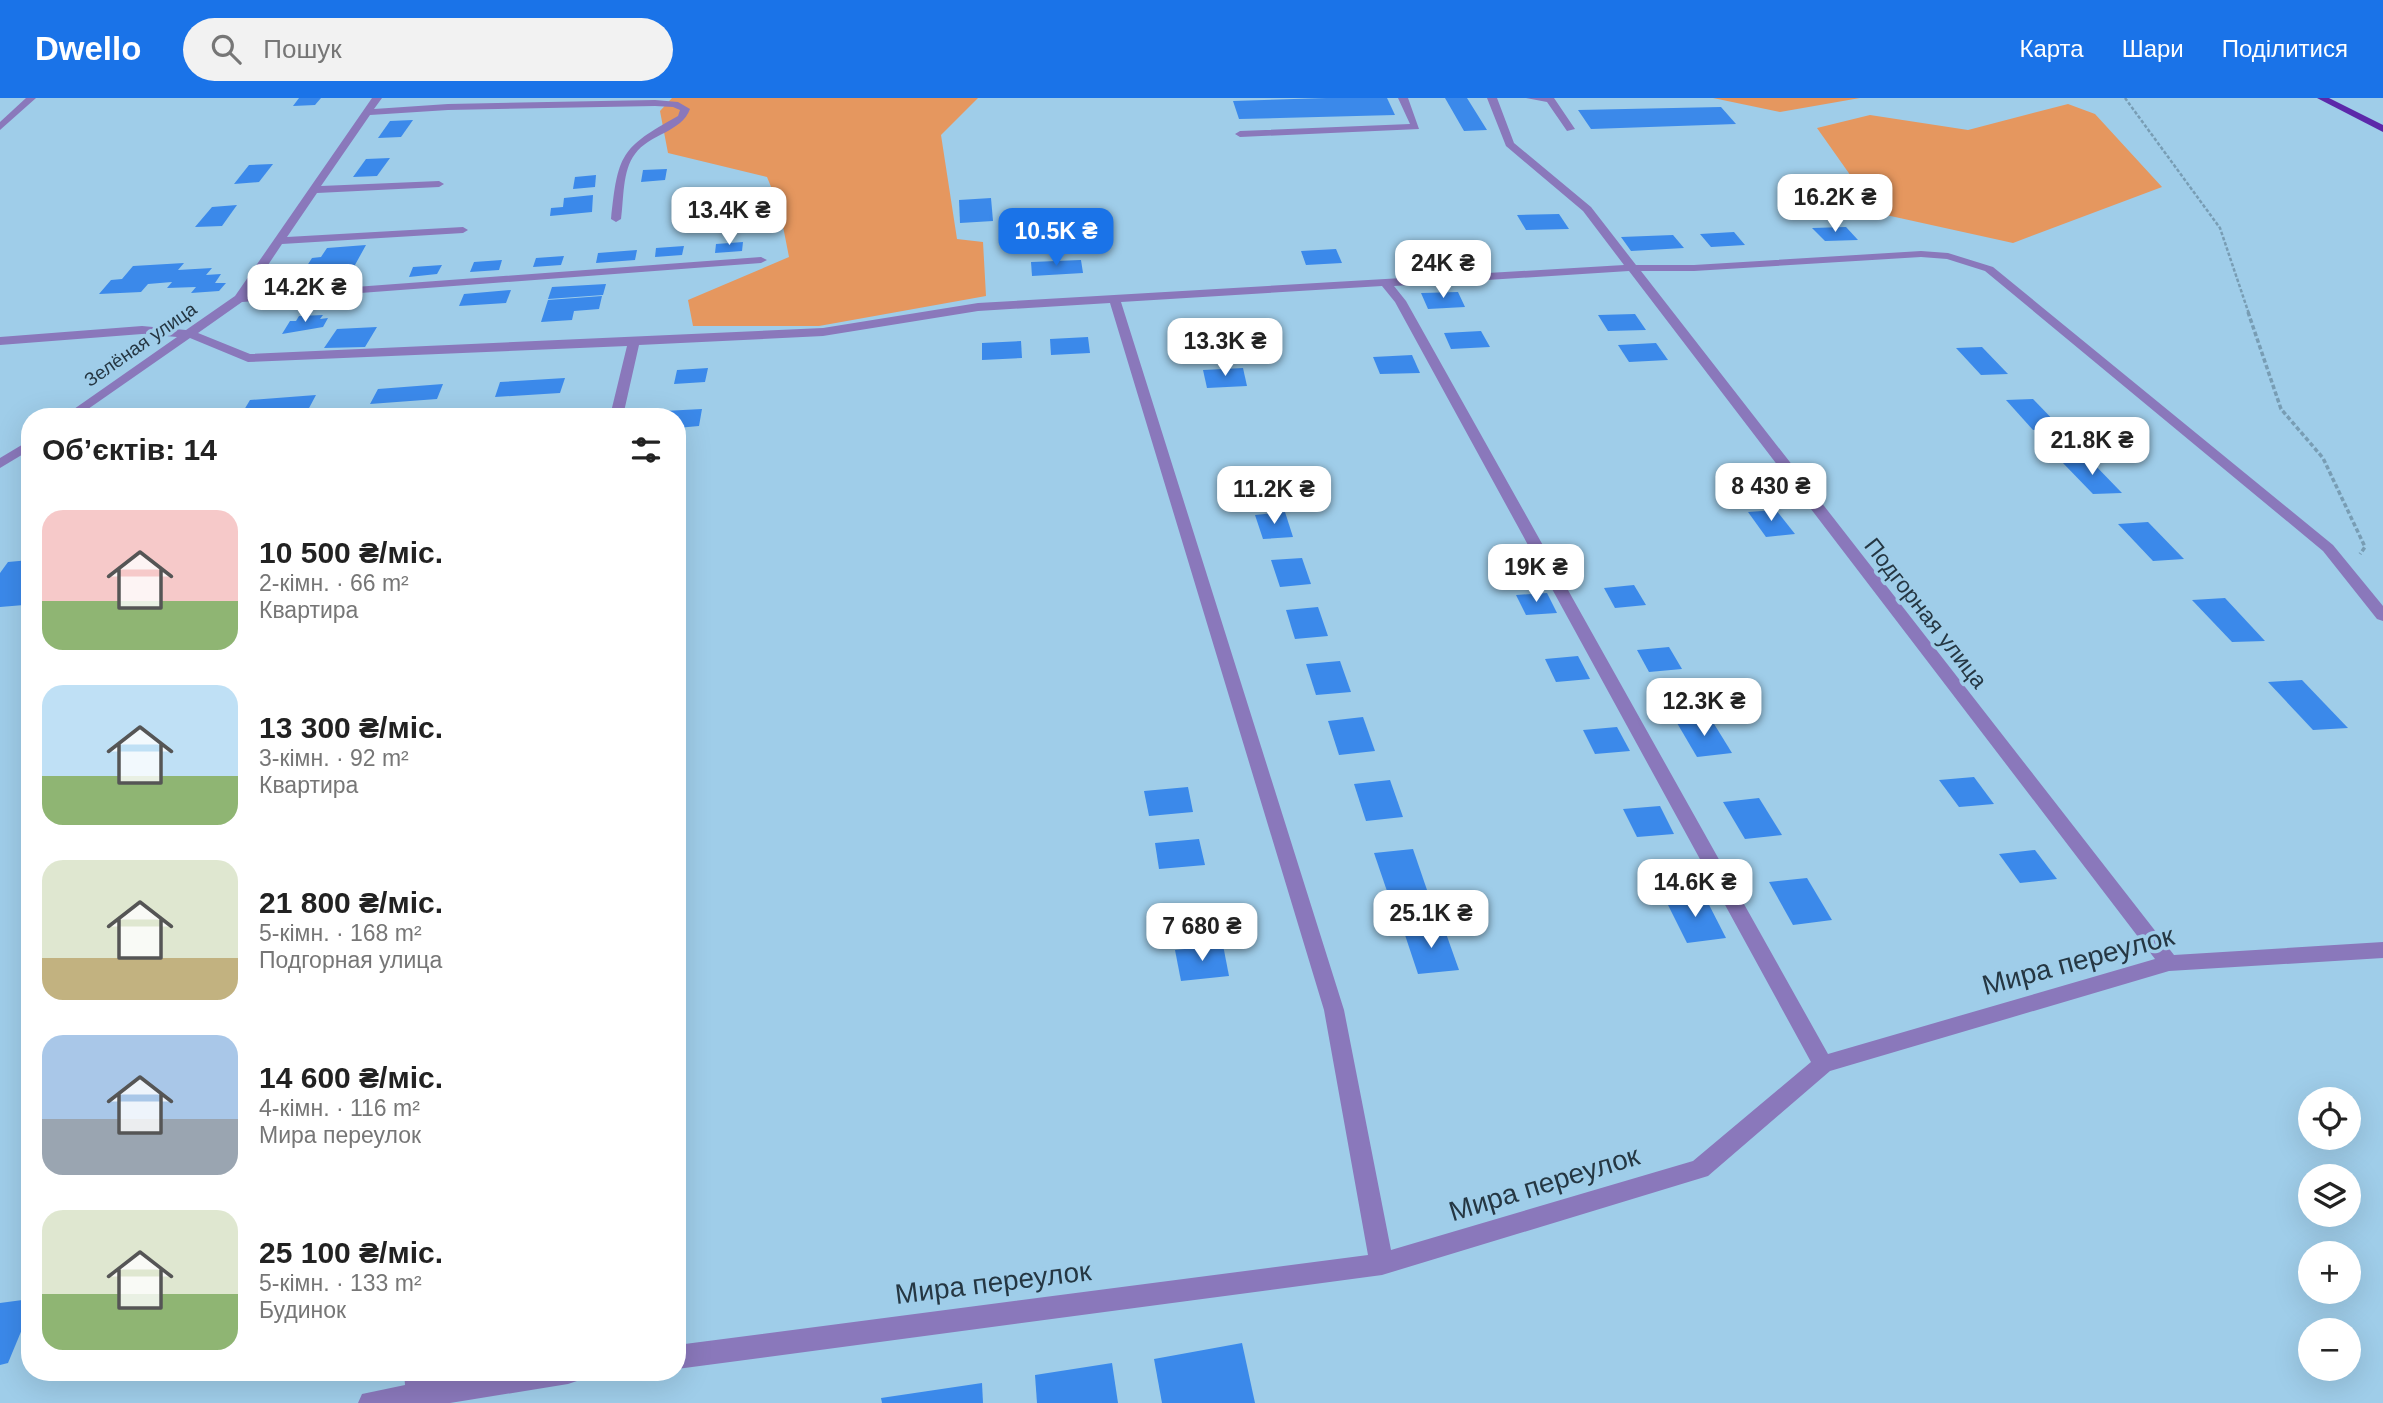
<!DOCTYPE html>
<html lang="uk">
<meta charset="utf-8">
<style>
:root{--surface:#fff;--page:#f2f2f2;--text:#222;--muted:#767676;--accent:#1a73e8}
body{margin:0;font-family:Arial,sans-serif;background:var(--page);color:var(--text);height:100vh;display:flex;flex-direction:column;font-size:26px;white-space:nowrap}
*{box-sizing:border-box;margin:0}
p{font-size:23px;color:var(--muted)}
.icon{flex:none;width:38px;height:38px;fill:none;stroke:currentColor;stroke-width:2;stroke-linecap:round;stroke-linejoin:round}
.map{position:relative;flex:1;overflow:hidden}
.side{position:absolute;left:21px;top:310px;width:665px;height:973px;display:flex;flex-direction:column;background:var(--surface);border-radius:28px;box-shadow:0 7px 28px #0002}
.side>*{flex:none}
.fabs{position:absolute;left:2298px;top:989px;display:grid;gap:14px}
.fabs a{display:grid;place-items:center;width:63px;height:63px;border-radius:50%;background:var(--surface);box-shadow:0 7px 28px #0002;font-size:35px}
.price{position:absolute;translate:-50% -60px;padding:0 16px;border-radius:14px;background:#fff;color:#222;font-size:23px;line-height:46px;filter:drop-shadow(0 2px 4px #0008)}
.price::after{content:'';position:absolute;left:50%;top:42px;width:21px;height:16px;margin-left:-10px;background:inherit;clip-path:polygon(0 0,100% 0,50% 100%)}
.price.current{background:var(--accent);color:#fff}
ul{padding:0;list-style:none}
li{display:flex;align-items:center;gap:21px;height:175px;padding:0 21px}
li span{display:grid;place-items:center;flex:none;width:196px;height:140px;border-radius:21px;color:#555}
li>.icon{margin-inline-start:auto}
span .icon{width:84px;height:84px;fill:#fffc;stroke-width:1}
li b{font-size:30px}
h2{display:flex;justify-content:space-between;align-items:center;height:84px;padding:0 21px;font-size:30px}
header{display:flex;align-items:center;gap:42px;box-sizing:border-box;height:98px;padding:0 35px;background:var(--accent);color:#fff}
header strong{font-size:33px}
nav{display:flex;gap:38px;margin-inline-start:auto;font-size:24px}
.search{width:490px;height:63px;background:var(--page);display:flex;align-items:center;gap:18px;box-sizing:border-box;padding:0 24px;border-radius:38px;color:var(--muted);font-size:26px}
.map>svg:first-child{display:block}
.green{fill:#e5975f}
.building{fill:#3b89ea}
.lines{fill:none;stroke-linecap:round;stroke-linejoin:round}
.path-far1{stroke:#789db4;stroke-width:2.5;stroke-dasharray:3.5 2;stroke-linecap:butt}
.path{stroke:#789db4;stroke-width:3.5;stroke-dasharray:4.5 2.5;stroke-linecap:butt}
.minor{fill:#8a78bb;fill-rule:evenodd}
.major{fill:#5c28aa;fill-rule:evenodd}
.labels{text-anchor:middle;stroke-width:7;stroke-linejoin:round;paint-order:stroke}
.far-street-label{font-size:19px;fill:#253743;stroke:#9fcde9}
.street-label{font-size:23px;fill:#253743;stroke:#9fcde9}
.near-street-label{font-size:28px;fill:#253743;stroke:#9fcde9}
</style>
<header>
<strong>Dwello</strong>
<div class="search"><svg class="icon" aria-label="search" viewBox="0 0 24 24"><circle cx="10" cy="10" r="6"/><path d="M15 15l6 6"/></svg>Пошук</div>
<nav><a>Карта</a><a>Шари</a><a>Поділитися</a></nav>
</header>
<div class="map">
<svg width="2383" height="1305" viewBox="0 0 2383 1305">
<rect width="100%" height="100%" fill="#9fcde9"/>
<!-- green -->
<g class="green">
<path d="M672,0H978L941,37L957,141L983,144L986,198L819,228H693L688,202L789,159L779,108L767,79L668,55L660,13Z"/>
<path d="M1713,0H1860L1780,14Z"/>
<path d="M2068,6L2095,16L2162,89L2013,145L1877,115L1817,30L1870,17L1968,32Z"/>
</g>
<!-- building -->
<g class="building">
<path d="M299,0H321L315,7L293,8Z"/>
<path d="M1326,0H1387L1395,17L1239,21L1233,3Z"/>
<path d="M1445,0H1467L1487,32L1464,33Z"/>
<path d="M1721,9L1736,26L1591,31L1578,12Z"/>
<path d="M413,22L401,39L378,40L390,23Z"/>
<path d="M390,60L377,78L353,79L366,61Z"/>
<path d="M273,66L259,84L234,86L249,67Z"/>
<path d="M667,71L665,82L641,84L643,72Z"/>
<path d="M596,77L595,89L573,91L575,79Z"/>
<path d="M593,97L592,114L550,118L551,110L563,109L564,100Z"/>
<path d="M991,100L993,123L960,125L959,102Z"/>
<path d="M237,107L222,128L195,129L212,109Z"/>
<path d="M1559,116L1569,131L1526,132L1517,117Z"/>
<path d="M1846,129L1858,142L1825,143L1812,130Z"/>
<path d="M1734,134L1745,147L1711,149L1700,136Z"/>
<path d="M1673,137L1684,150L1631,153L1621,139Z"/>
<path d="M743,144L742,153L715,155L716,146Z"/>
<path d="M366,147L345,185L294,188L312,160L321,159L327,150Z"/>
<path d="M684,148L682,157L655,159L656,150Z"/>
<path d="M1336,151L1342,165L1306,167L1301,153Z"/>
<path d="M637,152L635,162L596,165L598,155Z"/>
<path d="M564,158L561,167L533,169L536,160Z"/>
<path d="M502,162L499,172L470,174L474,164Z"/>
<path d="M1081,162L1083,175L1032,178L1031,164Z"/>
<path d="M184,165L178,172L212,170L206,177L221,176L215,185H226L219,193L191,195L196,189L167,190L172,184L148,186L141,194L99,196L111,182L122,181L133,168Z"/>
<path d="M442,167L437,176L409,179L413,169Z"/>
<path d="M606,186L603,197L548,201L552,189Z"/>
<path d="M511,192L506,205L459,208L464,196Z"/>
<path d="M1458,194L1465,209L1428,211L1421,195Z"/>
<path d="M602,198L599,211L574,213L572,222L541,224L548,202Z"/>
<path d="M1635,216L1646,232L1608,233L1598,217Z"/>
<path d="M323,217L320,221L328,220L323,229L282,236L290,223H296L299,218Z"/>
<path d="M377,229L365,249L324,250L337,231Z"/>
<path d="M1481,233L1490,249L1451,251L1444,235Z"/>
<path d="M1088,239L1090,255L1051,257L1050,241Z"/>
<path d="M1227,239L1234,254L1195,257L1189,242Z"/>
<path d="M1021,243L1022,260L982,262V245Z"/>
<path d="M1656,245L1668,262L1629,264L1618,247Z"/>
<path d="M1982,249L2008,276L1981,277L1956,250Z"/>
<path d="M1412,257L1420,275L1380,276L1373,259Z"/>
<path d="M708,270L705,284L674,286L677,272Z"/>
<path d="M1243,270L1247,288L1207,290L1203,272Z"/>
<path d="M565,280L560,295L495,299L500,284Z"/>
<path d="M443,286L437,301L370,306L378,291Z"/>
<path d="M316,297L308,312L241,317L250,302Z"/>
<path d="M2033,301L2062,331L2033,332L2006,302Z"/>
<path d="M702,311L699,328L677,330V318H663L664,313Z"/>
<path d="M2090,362L2122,395L2093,396L2061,363Z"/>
<path d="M1776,412L1795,436L1766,439L1748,414Z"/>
<path d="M1285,414L1293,439L1263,441L1255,417Z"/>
<path d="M2148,424L2184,461L2153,463L2118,426Z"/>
<path d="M1302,460L1311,486L1280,489L1271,462Z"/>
<path d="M30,462V499L24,507L0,509V475L8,464Z"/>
<path d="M1634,487L1646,507L1615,510L1604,490Z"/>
<path d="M1547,495L1557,515L1526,517L1516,497Z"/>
<path d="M2225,500L2265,543L2232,544L2192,502Z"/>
<path d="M1318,509L1328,538L1295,541L1286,512Z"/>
<path d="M1669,549L1682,571L1649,574L1637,552Z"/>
<path d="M1578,558L1590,581L1556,584L1545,561Z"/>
<path d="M1340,563L1351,594L1316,597L1306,566Z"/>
<path d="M2302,582L2348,630L2313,632L2268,584Z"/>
<path d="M1363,619L1375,653L1339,657L1328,623Z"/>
<path d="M1711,621L1732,655L1697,659L1677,625Z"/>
<path d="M1617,629L1630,653L1595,656L1583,632Z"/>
<path d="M1974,679L1994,706L1959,709L1939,682Z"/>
<path d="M1390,682L1403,719L1366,723L1354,686Z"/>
<path d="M1188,689L1193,714L1149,718L1144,693Z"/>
<path d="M1759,700L1782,737L1745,741L1723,704Z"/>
<path d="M1660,708L1674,736L1637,739L1623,711Z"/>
<path d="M1199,741L1205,767L1159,771L1155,745Z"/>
<path d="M1413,751L1427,792L1388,796L1374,755Z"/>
<path d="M2035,752L2057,781L2020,785L1999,756Z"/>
<path d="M1807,780L1832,822L1793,827L1769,784Z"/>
<path d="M1704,797L1726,840L1687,845L1665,801Z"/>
<path d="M1443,827L1459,872L1418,876L1403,831Z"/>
<path d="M1223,847L1229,878L1181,883L1175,852Z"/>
<path d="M30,1201V1212L8,1265L0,1267V1205Z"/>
<path d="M1242,1245L1255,1305H1162L1154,1261Z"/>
<path d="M1112,1265L1118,1305H1037L1035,1277Z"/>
<path d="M982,1285L983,1305H882L881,1300Z"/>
</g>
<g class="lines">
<!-- path-far1 -->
<path class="path-far1" d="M2125,0L2220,130L2249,216"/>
<!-- path -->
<path class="path" d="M2248,214L2281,311L2323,360L2365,449L2360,456"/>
<!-- minor -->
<g class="minor">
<path d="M26,0H36L0,32V24Z"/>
<path d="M372,0H382L374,11L448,6L655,2L678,4L690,11C682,34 649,36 635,56C622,73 624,101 621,121L616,124L611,121C618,57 620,50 678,18L680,12L673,9L655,8L448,12L370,17L321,88L439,83L444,86L439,89L317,95L287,139L463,129L468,132L463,135L282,146L248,197L761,159L767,162L761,165L242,204L198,235L250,256L823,230L978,205L1624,167L1583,113L1506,48L1487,0H1497L1514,45L1591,109L1636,167H1694L1921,153L1948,155L1993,169L2333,447L2383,508V523L2377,521L2323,453L1985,173L1947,161L1921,159L1694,173H1641L2174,857L2383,844V860L2169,873L1830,973L1708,1078L1382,1177L677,1271V1247L1368,1157L1324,912L1110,205L978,213L823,238L639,247L623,318H610L627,248L248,264L190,240L78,318H64L177,239L142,236L0,247V239L142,228L186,232L235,198ZM1629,173L2155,861L1828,956L1406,203L1394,188ZM1382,188L1395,204L1811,964L1693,1063L1391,1152L1344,912L1121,204Z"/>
<path d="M1398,0H1408L1419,31L1240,39L1235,36L1240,33L1410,26Z"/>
<path d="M1526,0H1554L1575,31L1567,33L1547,4Z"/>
<path d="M30,342V352L0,370V360Z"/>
<path d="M404,1274H430V1283L489,1274H581L577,1283L568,1286L450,1305H358L362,1296L405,1287Z"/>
</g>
<!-- major -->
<path class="major" d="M2317,0H2329L2383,27V34Z"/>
</g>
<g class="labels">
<!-- far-street labels -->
<g class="far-street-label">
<text transform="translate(140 246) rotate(-35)" y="7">Зелёная улица</text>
</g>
<!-- street labels -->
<g class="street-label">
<text transform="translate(1926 515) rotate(52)" y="8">Подгорная улица</text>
</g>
<!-- near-street labels -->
<g class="near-street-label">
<text transform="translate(2078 862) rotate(-15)" y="10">Мира переулок</text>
<text transform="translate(1544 1085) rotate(-17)" y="10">Мира переулок</text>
<text transform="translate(993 1184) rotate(-7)" y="10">Мира переулок</text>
</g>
</g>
</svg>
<div class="fabs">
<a><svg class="icon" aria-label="locate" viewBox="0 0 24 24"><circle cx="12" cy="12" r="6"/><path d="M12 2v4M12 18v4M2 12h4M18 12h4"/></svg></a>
<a><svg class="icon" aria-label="layers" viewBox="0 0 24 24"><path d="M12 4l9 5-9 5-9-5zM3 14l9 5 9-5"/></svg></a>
<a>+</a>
<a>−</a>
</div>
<b class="price" style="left:1835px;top:136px">16.2K ₴</b>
<b class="price" style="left:729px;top:149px">13.4K ₴</b>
<b class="price current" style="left:1056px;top:170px">10.5K ₴</b>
<b class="price" style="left:1443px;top:202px">24K ₴</b>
<b class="price" style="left:305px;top:226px">14.2K ₴</b>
<b class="price" style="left:1225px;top:280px">13.3K ₴</b>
<b class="price" style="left:2092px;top:379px">21.8K ₴</b>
<b class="price" style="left:1771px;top:425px">8 430 ₴</b>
<b class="price" style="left:1274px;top:428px">11.2K ₴</b>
<b class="price" style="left:1536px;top:506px">19K ₴</b>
<b class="price" style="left:1704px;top:640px">12.3K ₴</b>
<b class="price" style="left:1695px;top:821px">14.6K ₴</b>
<b class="price" style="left:1431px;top:852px">25.1K ₴</b>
<b class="price" style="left:1202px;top:865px">7 680 ₴</b>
<section class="side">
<h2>Об’єктів: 14<svg class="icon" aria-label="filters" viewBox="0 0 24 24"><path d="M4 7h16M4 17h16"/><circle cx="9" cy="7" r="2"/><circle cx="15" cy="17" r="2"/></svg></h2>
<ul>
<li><span style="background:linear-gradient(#f6c9c9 65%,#8fb573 0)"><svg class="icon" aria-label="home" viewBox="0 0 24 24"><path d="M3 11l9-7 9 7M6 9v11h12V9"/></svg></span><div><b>10 500 ₴/міс.</b><p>2-кімн. · 66 m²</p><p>Квартира</p></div></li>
<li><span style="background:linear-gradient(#bfe0f5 65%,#8fb573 0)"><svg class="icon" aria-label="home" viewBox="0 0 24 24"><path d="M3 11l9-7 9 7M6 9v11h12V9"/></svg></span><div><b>13 300 ₴/міс.</b><p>3-кімн. · 92 m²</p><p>Квартира</p></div></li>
<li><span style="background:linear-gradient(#dfe7d0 70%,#c2b280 0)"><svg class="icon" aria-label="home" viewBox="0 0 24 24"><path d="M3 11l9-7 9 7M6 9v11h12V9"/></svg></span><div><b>21 800 ₴/міс.</b><p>5-кімн. · 168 m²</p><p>Подгорная улица</p></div></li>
<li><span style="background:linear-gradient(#a9c7e8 60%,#9aa5b1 0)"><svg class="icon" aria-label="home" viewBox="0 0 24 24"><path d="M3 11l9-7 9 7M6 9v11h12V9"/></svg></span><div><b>14 600 ₴/міс.</b><p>4-кімн. · 116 m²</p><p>Мира переулок</p></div></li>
<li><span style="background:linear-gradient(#dfe7d0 60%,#8fb573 0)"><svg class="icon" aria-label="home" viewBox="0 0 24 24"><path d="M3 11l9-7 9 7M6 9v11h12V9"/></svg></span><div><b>25 100 ₴/міс.</b><p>5-кімн. · 133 m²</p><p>Будинок</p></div></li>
</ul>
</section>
</div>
